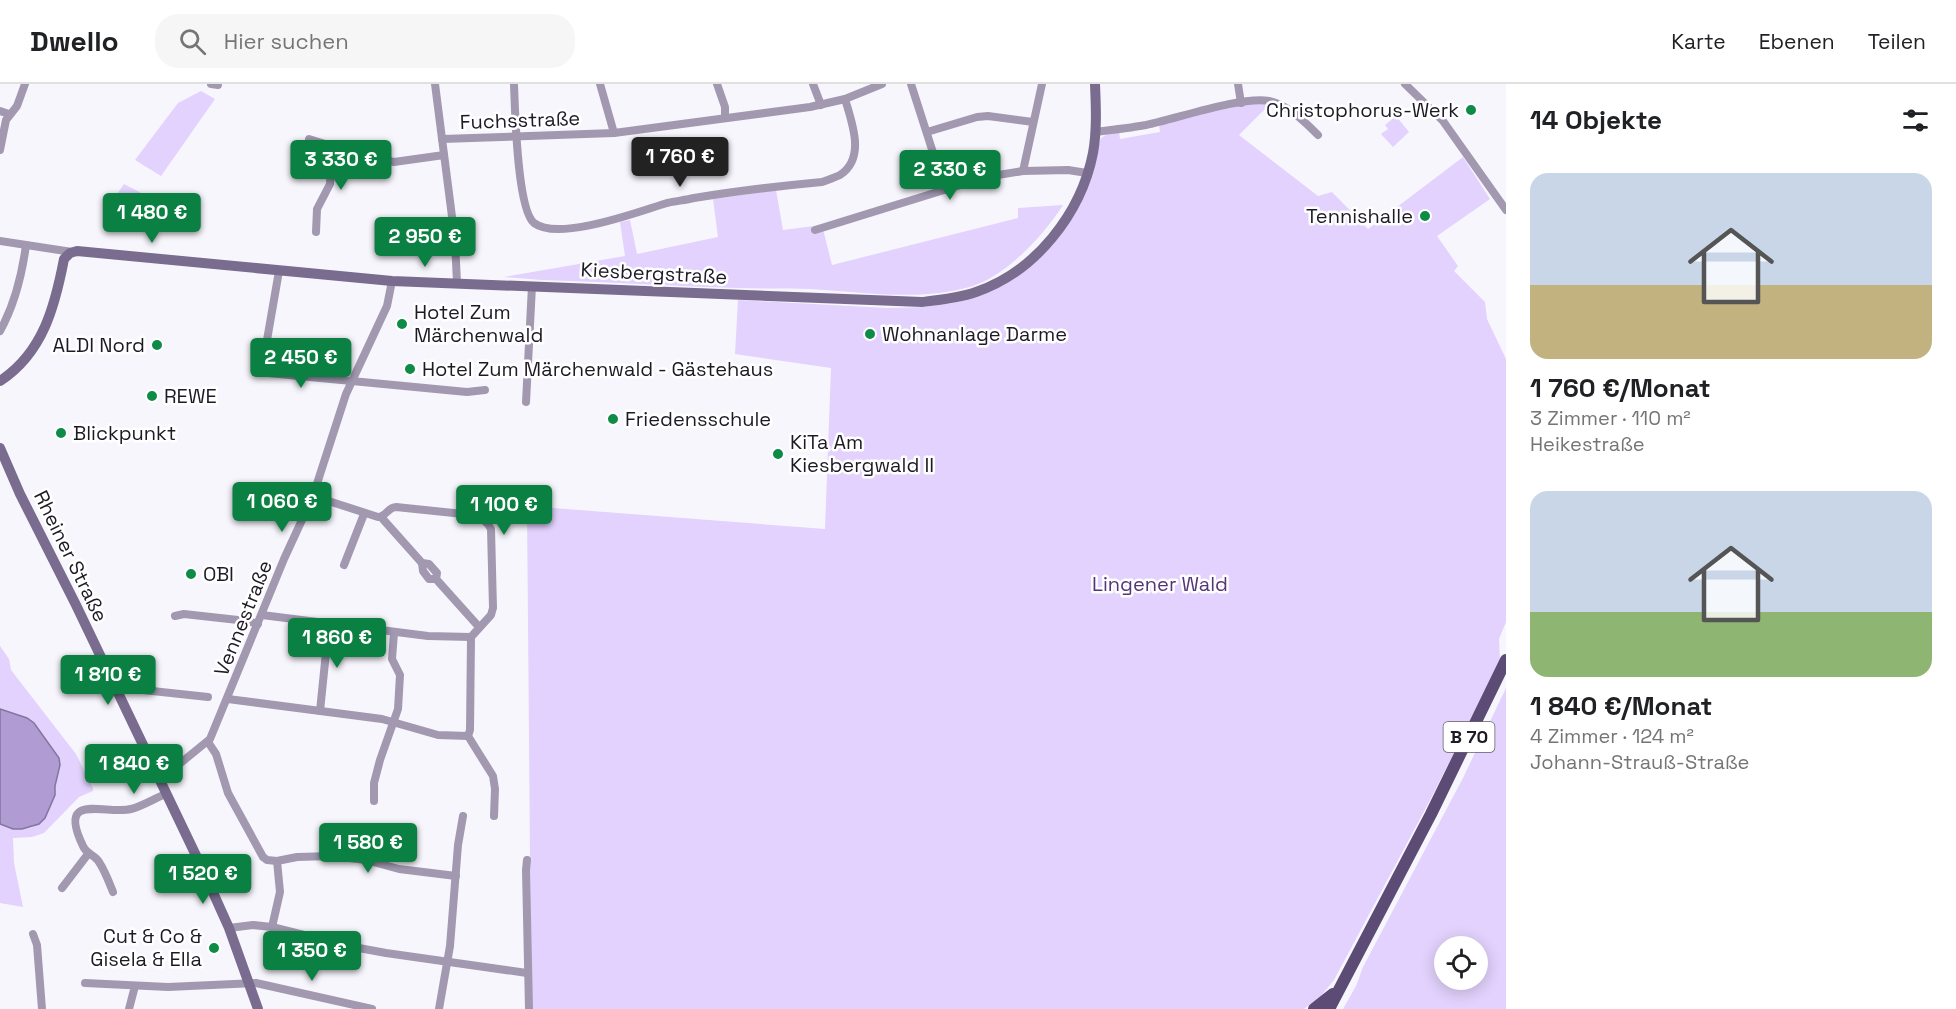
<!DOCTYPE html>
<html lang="de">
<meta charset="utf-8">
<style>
:root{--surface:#fff;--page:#f6f6f6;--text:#202124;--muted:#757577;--line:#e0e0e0;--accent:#0b8043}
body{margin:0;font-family:"Space Grotesk",sans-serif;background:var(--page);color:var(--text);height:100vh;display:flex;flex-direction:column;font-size:22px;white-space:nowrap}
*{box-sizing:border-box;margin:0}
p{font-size:20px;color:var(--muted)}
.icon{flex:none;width:33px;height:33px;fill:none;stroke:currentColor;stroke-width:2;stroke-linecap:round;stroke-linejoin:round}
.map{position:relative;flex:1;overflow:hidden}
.panel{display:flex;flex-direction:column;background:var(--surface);width:450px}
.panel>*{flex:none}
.controls{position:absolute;left:1434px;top:852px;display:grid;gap:12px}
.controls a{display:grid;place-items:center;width:54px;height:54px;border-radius:50%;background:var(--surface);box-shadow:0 3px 15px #0003;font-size:30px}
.price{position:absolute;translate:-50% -51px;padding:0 14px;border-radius:6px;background:var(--accent);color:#fff;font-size:20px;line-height:39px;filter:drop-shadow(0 2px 3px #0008)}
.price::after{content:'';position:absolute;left:50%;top:36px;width:18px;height:14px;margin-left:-9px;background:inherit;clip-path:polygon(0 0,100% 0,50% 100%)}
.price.current{background:#222;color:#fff}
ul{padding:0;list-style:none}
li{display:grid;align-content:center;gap:12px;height:318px;padding:0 24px}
li span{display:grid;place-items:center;height:186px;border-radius:18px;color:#555}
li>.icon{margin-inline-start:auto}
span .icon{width:108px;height:108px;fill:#fffc;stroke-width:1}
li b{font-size:26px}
h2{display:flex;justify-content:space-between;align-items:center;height:72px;padding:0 24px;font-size:26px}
header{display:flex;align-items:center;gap:36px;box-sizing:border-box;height:84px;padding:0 30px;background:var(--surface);border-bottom:2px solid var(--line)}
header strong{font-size:28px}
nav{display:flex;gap:33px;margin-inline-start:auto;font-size:21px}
.search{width:420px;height:54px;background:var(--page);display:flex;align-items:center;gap:15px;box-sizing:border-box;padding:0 21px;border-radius:24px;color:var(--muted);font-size:22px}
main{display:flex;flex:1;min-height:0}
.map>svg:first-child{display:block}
.green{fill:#e2d2fd;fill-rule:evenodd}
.water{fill:#b09bd2;stroke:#84749e;stroke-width:1.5}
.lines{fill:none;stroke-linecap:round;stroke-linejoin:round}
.street{stroke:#a299b1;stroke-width:8}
.secondary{stroke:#796c8f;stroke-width:10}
.primary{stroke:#5c4c75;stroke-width:12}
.poi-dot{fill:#0e8b46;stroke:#fff;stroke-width:2}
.labels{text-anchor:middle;stroke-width:5;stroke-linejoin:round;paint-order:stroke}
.shield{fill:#fff;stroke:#625f66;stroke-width:1.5}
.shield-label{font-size:18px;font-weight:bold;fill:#1e1a25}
.poi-label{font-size:20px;fill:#1e1a25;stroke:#fff;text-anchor:start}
.street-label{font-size:20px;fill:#1e1a25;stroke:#fff}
.park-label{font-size:20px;fill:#533578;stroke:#fff}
</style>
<header>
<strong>Dwello</strong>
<div class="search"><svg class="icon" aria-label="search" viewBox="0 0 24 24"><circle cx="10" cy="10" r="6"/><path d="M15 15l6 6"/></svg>Hier suchen</div>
<nav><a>Karte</a><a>Ebenen</a><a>Teilen</a></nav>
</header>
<main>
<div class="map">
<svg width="1506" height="925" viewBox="0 0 1506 925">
<rect width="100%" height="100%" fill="#f8f6fd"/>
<!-- green -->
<g class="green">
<path d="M201,7L215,15L161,92L135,76L178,19Z"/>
<path d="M1259,17L1270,20L1239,51L1318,112L1332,108L1368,145L1463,73L1490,115L1437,152L1458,182L1454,187L1485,218L1487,235L1506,275V538L1499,555L1500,578L1429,718L1334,896L1321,912L1304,925H532L529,870L530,772L527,422L825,445L831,284L735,270L738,216L887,224L923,223L953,219L1023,183L1085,106L1101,54L1111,48L1119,47L1120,55L1160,48L1159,41L1230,22Z"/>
<path d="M1396,32L1409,48L1393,63L1381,50L1388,45L1385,41Z"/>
<path d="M124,100L143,110L131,131L110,120Z"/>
<path d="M776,106L783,146L822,141L832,181L1018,134V124L1063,121C1044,151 1007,191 973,202C920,218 864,208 810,205C786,204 761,205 737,204C672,202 607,198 542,196L504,193L625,172L620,138L630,136L637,170L718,153L713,115Z"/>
<path d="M0,562L9,575L11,586L76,670L93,704V707L79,713L44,749L32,753L13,754L14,779L23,823L0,819V740L13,745L30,744L39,740L45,734L55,711V702L60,681L58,673L34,639L18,631L0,625Z"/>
<path d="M1506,604V925H1343L1356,902L1363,883L1463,694ZM1444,862H1478V896H1444Z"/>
</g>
<!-- water -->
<path class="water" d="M0,625L27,634L34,639L59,674L60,681L55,702V711L45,734L39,740L22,745H13L0,740Z"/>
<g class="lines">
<!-- street -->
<g class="street">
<path d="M211,0L218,1"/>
<path d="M435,0L455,156L457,199"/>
<path d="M514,0C515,24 517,125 534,139C559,158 640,127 667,119C676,117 686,116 694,114C736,107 779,102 822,98C827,96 834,94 840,91C866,74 852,39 845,15"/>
<path d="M600,0L614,49"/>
<path d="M717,0L725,23V33"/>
<path d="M813,0L821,21"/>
<path d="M911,0L945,106"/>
<path d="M1238,0L1241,19"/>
<path d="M1405,0L1443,37L1506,126"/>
<path d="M0,27L9,30"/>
<path d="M927,48L977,33L988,32L1033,38"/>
<path d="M1095,48C1112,46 1129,44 1146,41C1176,35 1241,12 1269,17C1288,21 1305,38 1318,51"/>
<path d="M309,55L364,72L394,78L444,71"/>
<path d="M442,55L614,49L810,23L845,15L882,0"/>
<path d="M0,66L6,36L17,22L25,0"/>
<path d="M1023,87L1042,0"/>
<path d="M815,146L986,93L1023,87L1068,86L1087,89"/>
<path d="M316,148L317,125L330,100L332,62"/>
<path d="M0,157L72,168"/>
<path d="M279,187L263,279L264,285L268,289L467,308L485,306"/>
<path d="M0,247C15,220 22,191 26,161"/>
<path d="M526,318L532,202"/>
<path d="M313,412L378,433C386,433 388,423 396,423L473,431C482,433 487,437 491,445L493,524L491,531L471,553L470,646L468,652"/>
<path d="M381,433L422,479L423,487L429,495H436"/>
<path d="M422,479L429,480L437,489L436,495L479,543"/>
<path d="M344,481L364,430"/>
<path d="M262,531L428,552L471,553"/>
<path d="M175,532L184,530L247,537L258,540"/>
<path d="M115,603L208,613"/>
<path d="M228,615L382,635L438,651L468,652L493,692L495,705L494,732"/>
<path d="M320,627L329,539"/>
<path d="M208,658L216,670L228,709L263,773L267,776L277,777L280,808L272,843"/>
<path d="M159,693L172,686L210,655L284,475L313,412L346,310L387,222L392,197"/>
<path d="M374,717V699L380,676L398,625L400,591L392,575L394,549"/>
<path d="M527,776L526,786L529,925"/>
<path d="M277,777L297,773L333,772L366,776L399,785L456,792"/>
<path d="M62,804L88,770"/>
<path d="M113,808C109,798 105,787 99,778C95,771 86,770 83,762C56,707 106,731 131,725C143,722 155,714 166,710"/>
<path d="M229,844L253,841L272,843L348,862L386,869L527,889"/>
<path d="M33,850L37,861L42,925"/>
<path d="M85,899L168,903L256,899L372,925"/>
<path d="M129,925L135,902"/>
<path d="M439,925L450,862L458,761L463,732"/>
</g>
<!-- secondary -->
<g class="secondary">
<path d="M0,297C43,269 55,222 64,175L70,169L77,167L392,197L922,218C940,216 959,214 976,208C1035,188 1081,130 1093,69C1097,47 1096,23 1095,0"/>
<path d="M0,364L20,410L76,521L202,784L229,844L258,925"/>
</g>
<!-- primary -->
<g class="primary">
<path d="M1314,925L1333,910"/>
<path d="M1329,925L1431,730L1506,576"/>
</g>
</g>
<!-- markers -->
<g class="poi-dot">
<circle cx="1471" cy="26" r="6"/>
<circle cx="1425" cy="132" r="6"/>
<circle cx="402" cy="240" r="6"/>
<circle cx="870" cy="250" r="6"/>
<circle cx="157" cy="261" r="6"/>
<circle cx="410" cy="285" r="6"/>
<circle cx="152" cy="312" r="6"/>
<circle cx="613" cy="335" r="6"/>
<circle cx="61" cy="349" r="6"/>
<circle cx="778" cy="370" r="6"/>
<circle cx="191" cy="490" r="6"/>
<circle cx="214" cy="864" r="6"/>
</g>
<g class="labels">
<!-- shield labels -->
<rect class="shield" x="1443.5" y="638" width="51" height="30" rx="4.5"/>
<g class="shield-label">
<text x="1469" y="659">B 70</text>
</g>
<!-- poi labels -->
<g class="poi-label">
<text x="1459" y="33" text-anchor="end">Christophorus-Werk</text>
<text x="1413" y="139" text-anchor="end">Tennishalle</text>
<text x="414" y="235">Hotel Zum<tspan x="414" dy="23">Märchenwald</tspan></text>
<text x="882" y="257">Wohnanlage Darme</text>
<text x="145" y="268" text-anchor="end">ALDI Nord</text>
<text x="422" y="292">Hotel Zum Märchenwald - Gästehaus</text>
<text x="164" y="319">REWE</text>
<text x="625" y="342">Friedensschule</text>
<text x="73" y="356">Blickpunkt</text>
<text x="790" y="365">KiTa Am<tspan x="790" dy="23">Kiesbergwald II</tspan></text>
<text x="203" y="497">OBI</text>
<text x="202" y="859" text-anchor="end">Cut &amp; Co &amp;<tspan x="202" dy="23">Gisela &amp; Ella</tspan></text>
</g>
<!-- street labels -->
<g class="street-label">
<text transform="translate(520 36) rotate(-2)" y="7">Fuchsstraße</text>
<text transform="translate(654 189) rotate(3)" y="7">Kiesbergstraße</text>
<text transform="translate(71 472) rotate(64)" y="7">Rheiner Straße</text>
<text transform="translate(243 534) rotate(-68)" y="7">Vennestraße</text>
</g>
<!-- park labels -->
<g class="park-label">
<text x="1160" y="507">Lingener Wald</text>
</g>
</g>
</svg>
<div class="controls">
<a><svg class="icon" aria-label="locate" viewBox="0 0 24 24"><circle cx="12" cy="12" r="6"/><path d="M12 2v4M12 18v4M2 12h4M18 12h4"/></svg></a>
</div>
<b class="price current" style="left:680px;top:104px">1 760 €</b>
<b class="price" style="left:341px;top:107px">3 330 €</b>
<b class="price" style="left:950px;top:117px">2 330 €</b>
<b class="price" style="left:152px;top:160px">1 480 €</b>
<b class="price" style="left:425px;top:184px">2 950 €</b>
<b class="price" style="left:301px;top:305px">2 450 €</b>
<b class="price" style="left:282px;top:449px">1 060 €</b>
<b class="price" style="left:504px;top:452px">1 100 €</b>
<b class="price" style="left:337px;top:585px">1 860 €</b>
<b class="price" style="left:108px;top:622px">1 810 €</b>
<b class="price" style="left:134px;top:711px">1 840 €</b>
<b class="price" style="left:368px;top:790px">1 580 €</b>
<b class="price" style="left:203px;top:821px">1 520 €</b>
<b class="price" style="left:312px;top:898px">1 350 €</b>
</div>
<section class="panel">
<h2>14 Objekte<svg class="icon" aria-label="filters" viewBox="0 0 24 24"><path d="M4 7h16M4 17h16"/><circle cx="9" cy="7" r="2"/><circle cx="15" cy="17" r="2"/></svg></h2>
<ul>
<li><span style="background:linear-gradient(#c9d6e8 60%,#c2b280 0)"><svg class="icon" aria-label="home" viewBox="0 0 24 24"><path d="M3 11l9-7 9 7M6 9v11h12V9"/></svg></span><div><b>1 760 €/Monat</b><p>3 Zimmer · 110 m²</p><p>Heikestraße</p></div></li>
<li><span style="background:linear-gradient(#c9d6e8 65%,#8fb573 0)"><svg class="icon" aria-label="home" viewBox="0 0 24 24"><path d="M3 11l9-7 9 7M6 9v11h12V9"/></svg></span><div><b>1 840 €/Monat</b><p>4 Zimmer · 124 m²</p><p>Johann-Strauß-Straße</p></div></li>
</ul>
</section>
</main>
